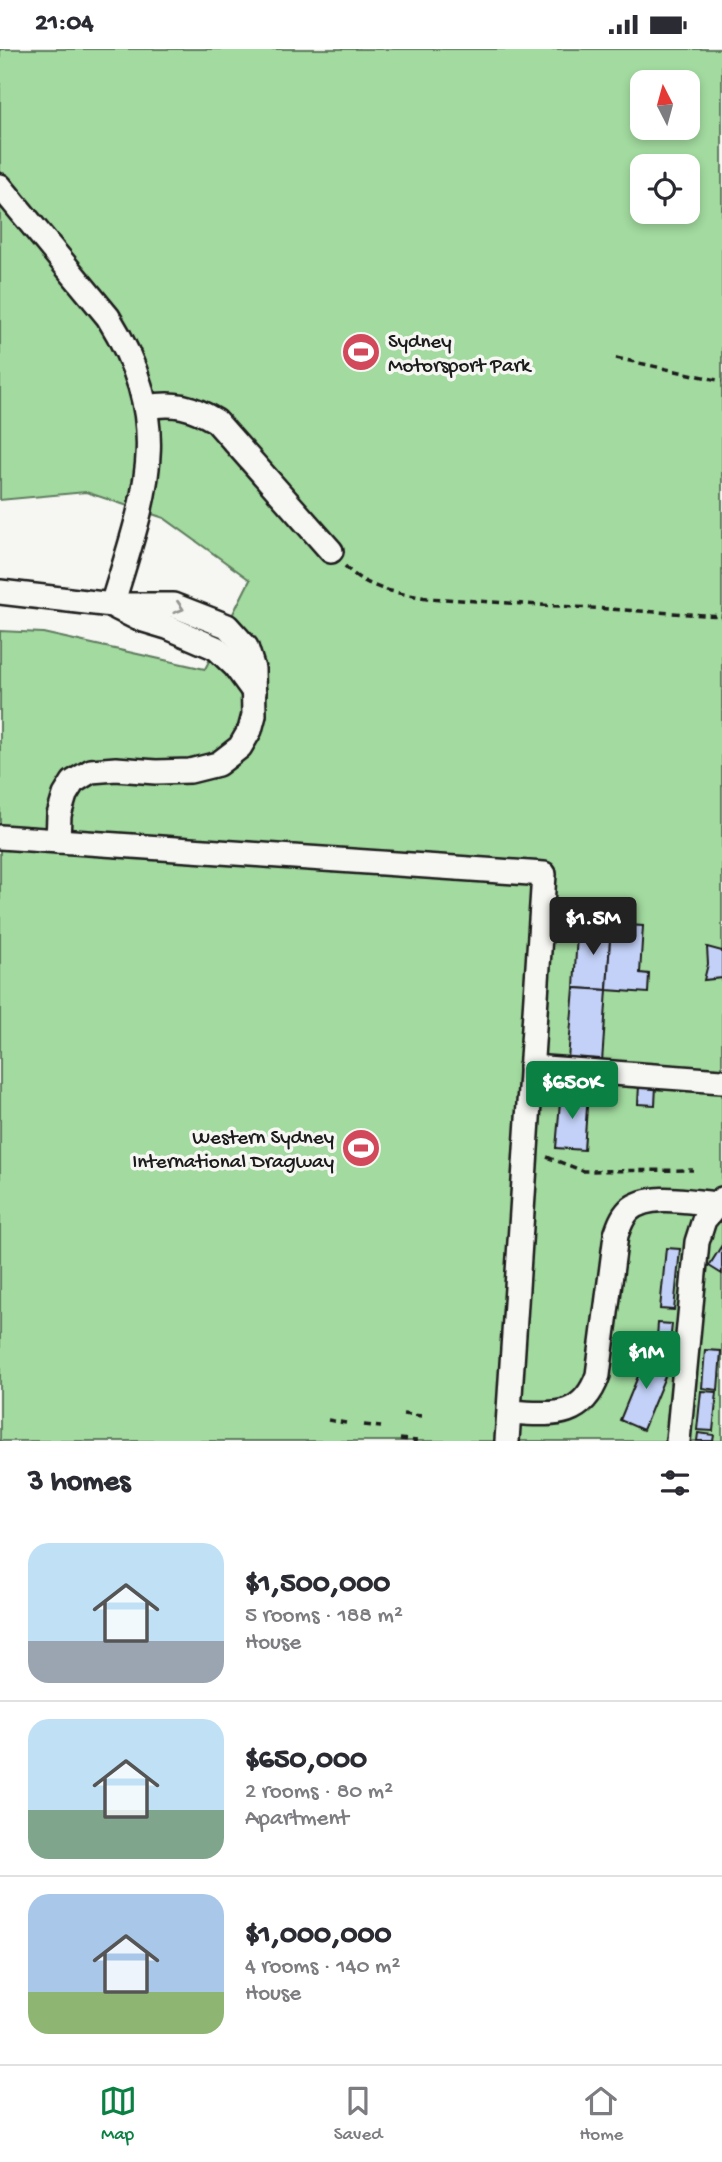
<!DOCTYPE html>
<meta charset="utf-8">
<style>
:root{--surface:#fff;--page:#f7f7f7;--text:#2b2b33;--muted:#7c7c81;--line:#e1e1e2;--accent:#0b8043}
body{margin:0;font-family:"Gochi Hand",sans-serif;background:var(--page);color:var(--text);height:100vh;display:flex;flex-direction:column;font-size:26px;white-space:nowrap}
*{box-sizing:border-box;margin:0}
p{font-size:23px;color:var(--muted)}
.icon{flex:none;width:38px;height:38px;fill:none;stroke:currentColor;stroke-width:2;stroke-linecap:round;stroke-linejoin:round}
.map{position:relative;height:1392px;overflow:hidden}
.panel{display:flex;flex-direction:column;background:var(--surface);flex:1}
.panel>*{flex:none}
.needle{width:46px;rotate:354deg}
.controls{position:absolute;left:630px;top:21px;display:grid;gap:14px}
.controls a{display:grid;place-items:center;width:70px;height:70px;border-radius:14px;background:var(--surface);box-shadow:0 4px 10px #0003;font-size:35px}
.price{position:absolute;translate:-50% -60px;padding:0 16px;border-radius:7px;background:var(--accent);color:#fff;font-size:23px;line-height:46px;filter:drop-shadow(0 2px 4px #0008)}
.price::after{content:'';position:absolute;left:50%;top:42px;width:21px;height:16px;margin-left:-10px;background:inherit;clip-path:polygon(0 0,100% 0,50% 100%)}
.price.active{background:#222;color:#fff}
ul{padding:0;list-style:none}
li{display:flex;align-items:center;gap:21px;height:175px;padding:0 28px}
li+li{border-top:2px solid var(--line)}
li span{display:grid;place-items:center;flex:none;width:196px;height:140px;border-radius:21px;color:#555}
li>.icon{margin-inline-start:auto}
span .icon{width:84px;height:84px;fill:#fffc;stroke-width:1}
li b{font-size:30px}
h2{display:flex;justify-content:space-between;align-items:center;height:84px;padding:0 28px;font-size:30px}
.status{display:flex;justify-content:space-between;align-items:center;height:49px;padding:0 35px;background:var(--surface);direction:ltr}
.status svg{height:19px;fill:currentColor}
.menu{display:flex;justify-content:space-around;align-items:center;height:98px;border-top:2px solid var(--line);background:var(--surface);font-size:19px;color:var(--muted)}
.menu a{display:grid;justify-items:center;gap:4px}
.menu .active{color:var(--accent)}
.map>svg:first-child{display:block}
.green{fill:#a2da9f;stroke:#5f7b5e;stroke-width:2;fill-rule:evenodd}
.building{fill:#c3d1f8;stroke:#1c1c1c;stroke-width:2}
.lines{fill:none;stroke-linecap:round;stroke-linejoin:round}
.minor-casing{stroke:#1c1c1c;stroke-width:28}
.path{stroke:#1c1c1c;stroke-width:3.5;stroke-dasharray:7 5;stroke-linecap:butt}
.minor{stroke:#f6f6f2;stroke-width:23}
.oneway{stroke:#949492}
.labels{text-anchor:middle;stroke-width:7;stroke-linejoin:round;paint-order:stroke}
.poi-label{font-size:21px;fill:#1c1c1c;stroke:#f6f6f2;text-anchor:start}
</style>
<div class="status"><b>21:04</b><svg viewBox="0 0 49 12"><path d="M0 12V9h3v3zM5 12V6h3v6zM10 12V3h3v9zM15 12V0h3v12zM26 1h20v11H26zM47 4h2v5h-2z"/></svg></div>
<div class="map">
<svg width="722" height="1392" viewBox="0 0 722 1392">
<rect width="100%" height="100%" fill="#f6f6f2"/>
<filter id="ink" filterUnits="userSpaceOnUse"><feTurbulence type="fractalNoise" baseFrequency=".0143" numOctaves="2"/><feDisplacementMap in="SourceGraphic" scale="14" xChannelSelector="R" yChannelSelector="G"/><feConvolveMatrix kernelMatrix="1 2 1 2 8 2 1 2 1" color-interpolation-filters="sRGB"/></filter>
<g filter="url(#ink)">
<!-- green -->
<path class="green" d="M0,0H722V1392H0V582L43,584L205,620L250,531L164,469L86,443L0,451ZM642,33H688V79H642ZM642,117H688V163H642Z"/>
<!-- building -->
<g class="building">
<path d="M590,873L611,875L607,941L574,939L577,884Z"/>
<path d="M611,875L643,877L640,924L649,925L648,944L607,941Z"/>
<path d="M707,898L722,902V929L704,931L708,915Z"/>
<path d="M574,939L607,941L602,1013L568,1010Z"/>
<path d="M639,1036L656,1037L655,1056L638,1055Z"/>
<path d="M561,1042L588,1044L584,1101L556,1099Z"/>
<path d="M722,1196V1225L709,1217Z"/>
<path d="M666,1199L680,1200L674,1261L660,1260Z"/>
<path d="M658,1274L672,1275L669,1304L656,1303Z"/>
<path d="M705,1301L721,1302L718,1341L702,1339Z"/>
<path d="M648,1303L671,1313L643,1381L620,1371Z"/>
<path d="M701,1342L717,1343L713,1382L697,1381Z"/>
<path d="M698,1384L714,1386L713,1392H697Z"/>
</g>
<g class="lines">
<defs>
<g id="minor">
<path d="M0,137L108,268C175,376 146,444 112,556"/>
<path d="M146,358C175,353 191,357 216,372L331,502"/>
<path d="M0,543L112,556H173L227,577L246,598L253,620L254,666L250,681L240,698L218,715L190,722L156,723L116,720L91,722L73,733L65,746L59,766L58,792"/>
<path d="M117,559L137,569L167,578L216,599L235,617L254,643"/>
<path d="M0,788L544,825L507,1392"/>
<path d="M531,1018L722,1032"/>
<path d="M510,1363C550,1365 582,1372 598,1326L616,1186C619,1177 622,1168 629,1161C650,1143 691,1153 716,1155"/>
<path d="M678,1392L697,1193L704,1171L722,1150"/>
</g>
</defs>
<!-- minor casing -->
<use href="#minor" class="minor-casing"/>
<!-- path -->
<g class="path">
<path d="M616,309L722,332"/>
<path d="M345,517C366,540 397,544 427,549L722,567"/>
<path d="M547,1108L583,1122L693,1121"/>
<path d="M403,1365L422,1367"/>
<path d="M328,1371L346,1374"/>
<path d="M364,1376L381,1378"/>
<path d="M400,1390L417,1392"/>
</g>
<!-- minor -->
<use href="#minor" class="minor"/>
</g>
<!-- one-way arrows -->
<defs><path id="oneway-chevron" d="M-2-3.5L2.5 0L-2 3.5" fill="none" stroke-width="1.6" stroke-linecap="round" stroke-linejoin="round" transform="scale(1.75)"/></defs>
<use class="oneway" href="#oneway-chevron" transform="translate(179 559) rotate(17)"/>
</g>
<!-- icons -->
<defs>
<symbol id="stadium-disc" viewBox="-11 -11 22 22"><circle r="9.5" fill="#d1495b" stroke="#f6f6f2"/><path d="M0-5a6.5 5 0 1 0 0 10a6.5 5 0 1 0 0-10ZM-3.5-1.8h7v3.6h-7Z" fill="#fff"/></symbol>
</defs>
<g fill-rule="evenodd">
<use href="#stadium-disc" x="339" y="281" width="44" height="44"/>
<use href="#stadium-disc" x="339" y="1077" width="44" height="44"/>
</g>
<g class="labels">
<!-- poi labels -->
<g class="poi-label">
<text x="388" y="298">Sydney<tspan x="388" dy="24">Motorsport Park</tspan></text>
<text x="334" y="1094" text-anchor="end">Western Sydney<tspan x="334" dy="24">International Dragway</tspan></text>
</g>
</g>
</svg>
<div class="controls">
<a><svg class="needle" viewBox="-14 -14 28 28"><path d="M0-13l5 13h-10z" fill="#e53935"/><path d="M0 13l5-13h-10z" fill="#7c7c81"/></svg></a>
<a><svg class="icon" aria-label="locate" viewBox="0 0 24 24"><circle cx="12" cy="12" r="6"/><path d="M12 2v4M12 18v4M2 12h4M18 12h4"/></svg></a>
</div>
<b class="price active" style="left:593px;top:908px">$1.5M</b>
<b class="price" style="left:572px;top:1072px">$650K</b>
<b class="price" style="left:646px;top:1342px">$1M</b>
</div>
<section class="panel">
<h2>3 homes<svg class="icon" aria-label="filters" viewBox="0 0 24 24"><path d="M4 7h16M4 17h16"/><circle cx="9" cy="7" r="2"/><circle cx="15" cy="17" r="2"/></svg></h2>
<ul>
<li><span style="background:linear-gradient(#bfe0f5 70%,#9aa5b1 0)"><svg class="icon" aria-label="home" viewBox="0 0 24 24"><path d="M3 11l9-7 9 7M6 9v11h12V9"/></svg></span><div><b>$1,500,000</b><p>5 rooms · 188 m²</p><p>House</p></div></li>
<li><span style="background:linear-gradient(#bfe0f5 65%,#7fa58c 0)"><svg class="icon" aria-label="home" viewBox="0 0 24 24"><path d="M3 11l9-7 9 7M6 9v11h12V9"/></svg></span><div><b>$650,000</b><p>2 rooms · 80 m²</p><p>Apartment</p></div></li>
<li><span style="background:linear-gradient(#a9c7e8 70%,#8fb573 0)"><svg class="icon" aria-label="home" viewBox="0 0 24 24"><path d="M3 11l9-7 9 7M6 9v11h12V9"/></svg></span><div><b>$1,000,000</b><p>4 rooms · 140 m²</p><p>House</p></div></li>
</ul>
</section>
<nav class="menu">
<a class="active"><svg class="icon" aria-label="map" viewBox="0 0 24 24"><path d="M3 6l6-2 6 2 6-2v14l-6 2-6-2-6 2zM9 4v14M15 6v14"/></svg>Map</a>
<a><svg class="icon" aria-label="saved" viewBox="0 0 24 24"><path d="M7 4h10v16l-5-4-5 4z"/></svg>Saved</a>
<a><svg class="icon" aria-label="home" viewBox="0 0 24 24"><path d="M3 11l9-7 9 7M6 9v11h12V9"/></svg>Home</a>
</nav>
